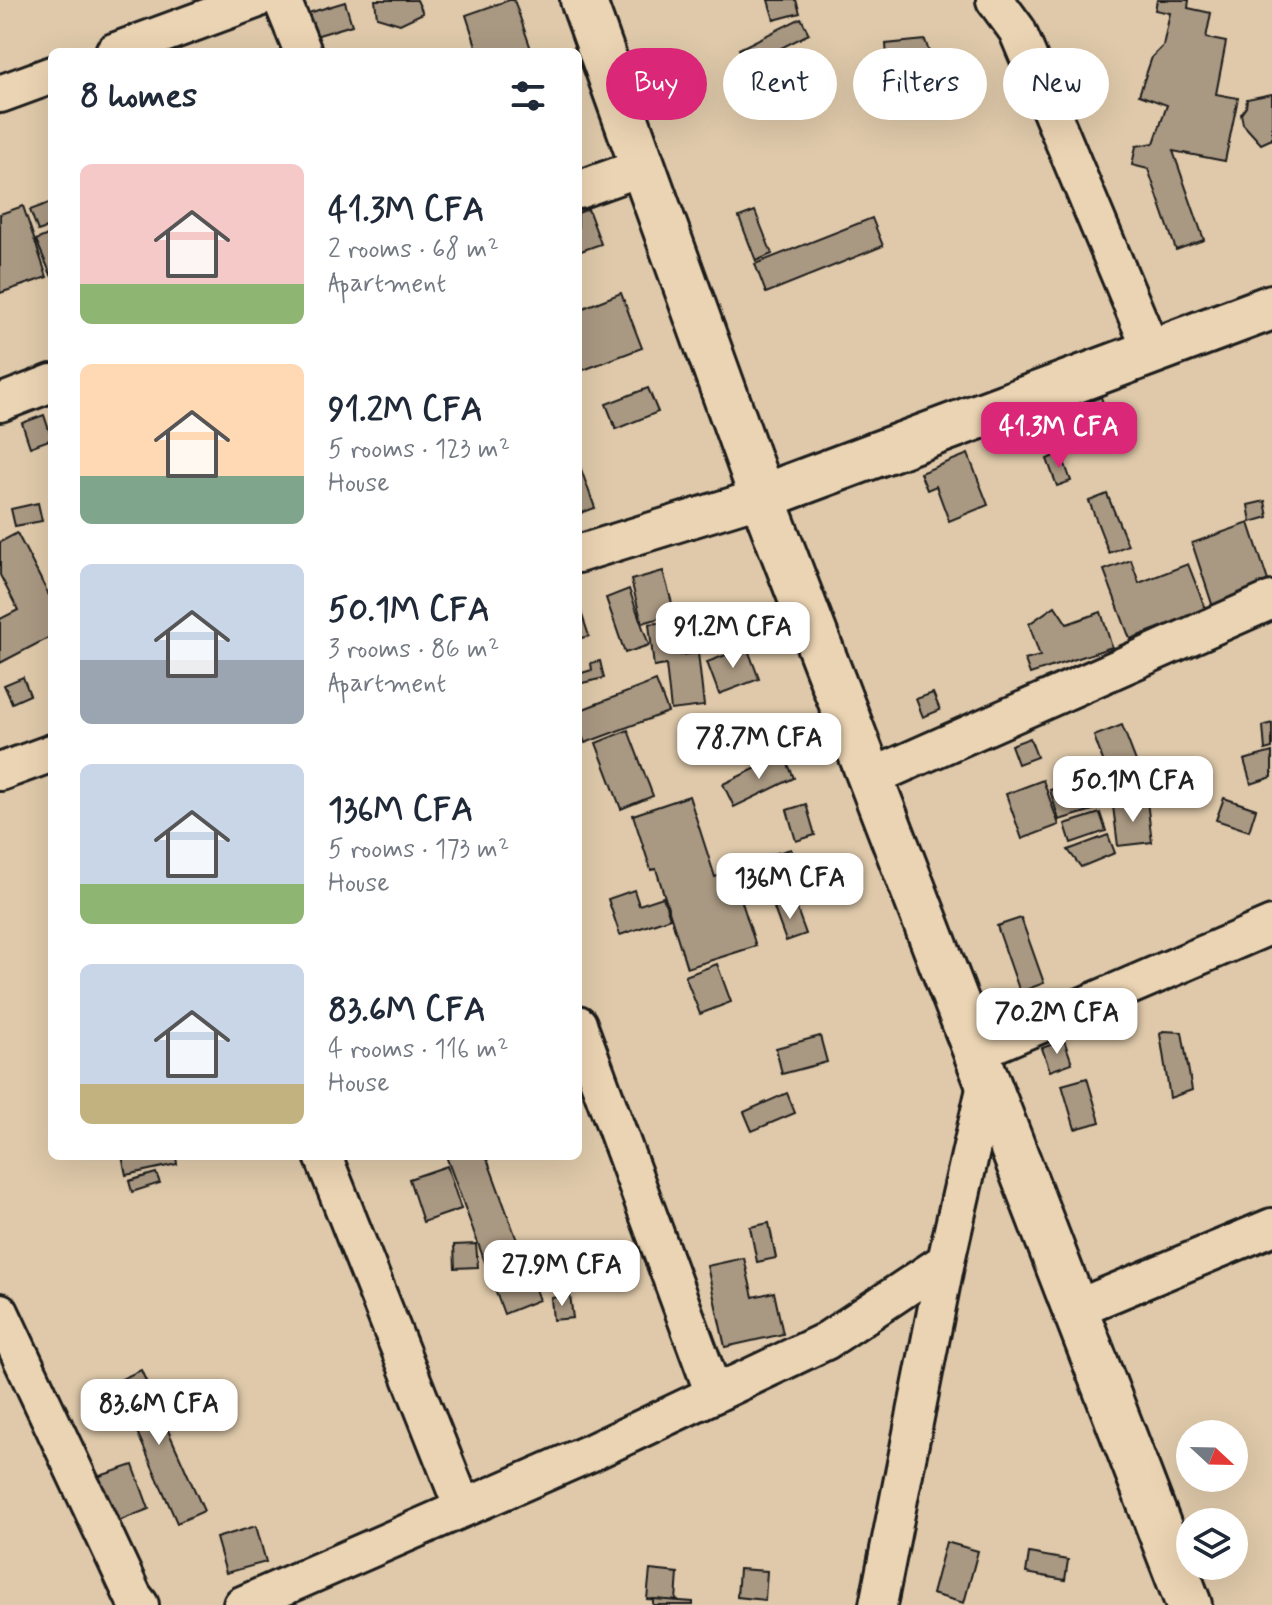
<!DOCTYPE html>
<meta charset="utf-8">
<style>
:root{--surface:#fff;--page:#f2f2f3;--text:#1f2937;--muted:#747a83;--accent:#db2777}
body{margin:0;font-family:Mynerve,sans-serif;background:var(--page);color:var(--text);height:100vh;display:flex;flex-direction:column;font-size:30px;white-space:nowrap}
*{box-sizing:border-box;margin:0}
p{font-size:26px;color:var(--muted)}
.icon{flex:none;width:44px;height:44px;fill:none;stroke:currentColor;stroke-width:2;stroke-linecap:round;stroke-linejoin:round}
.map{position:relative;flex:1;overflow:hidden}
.drawer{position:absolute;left:48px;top:48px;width:534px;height:1112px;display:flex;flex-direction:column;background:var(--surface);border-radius:12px;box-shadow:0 8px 32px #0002}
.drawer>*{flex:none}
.hud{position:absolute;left:606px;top:48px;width:546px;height:72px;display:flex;gap:16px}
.needle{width:52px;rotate:112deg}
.fabs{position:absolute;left:1176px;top:1420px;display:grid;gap:16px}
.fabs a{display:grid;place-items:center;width:72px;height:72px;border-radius:50%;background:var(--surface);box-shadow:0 8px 32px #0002;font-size:40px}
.price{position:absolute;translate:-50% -68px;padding:0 18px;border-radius:16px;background:#fff;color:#222;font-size:26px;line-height:52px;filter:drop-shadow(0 2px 4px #0008)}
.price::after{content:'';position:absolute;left:50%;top:48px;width:24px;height:18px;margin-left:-12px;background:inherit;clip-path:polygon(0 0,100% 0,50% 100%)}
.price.on{background:var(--accent);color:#fff}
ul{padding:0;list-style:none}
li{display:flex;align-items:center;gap:24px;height:200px;padding:0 32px}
li span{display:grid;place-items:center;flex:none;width:224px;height:160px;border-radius:12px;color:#555}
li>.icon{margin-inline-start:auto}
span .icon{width:96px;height:96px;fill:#fffc;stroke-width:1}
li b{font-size:34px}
h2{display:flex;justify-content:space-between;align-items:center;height:96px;padding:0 32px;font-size:34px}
.tag{padding:0 28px;border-radius:36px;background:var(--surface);box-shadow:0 8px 32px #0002;font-size:28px;line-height:72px}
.tag.on{background:var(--accent);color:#fff}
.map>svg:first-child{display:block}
.building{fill:#a99882;stroke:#1c1c1c;stroke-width:2}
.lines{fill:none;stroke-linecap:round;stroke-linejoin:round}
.minor-casing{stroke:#1c1c1c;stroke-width:42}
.tertiary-casing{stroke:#1c1c1c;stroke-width:50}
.minor{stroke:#ebd4b3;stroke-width:36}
.tertiary{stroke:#ebd4b3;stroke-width:44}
</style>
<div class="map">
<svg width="1272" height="1605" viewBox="0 0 1272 1605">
<rect width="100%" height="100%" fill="#dfc9aa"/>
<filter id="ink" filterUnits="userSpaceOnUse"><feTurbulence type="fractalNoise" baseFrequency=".0125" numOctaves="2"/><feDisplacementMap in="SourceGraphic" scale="16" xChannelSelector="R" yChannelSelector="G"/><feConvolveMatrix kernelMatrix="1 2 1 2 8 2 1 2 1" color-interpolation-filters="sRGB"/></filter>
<g filter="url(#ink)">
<!-- building -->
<g class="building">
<path d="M375,0H417L423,13L400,24L377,17Z"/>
<path d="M509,0H514L532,52H478L466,15Z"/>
<path d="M768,0H796L800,13L774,20Z"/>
<path d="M1157,0H1189L1188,8L1211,13L1206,38L1226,42L1216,94L1238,98L1225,161L1173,151L1204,240L1176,250L1148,169L1132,165L1136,146L1154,143L1167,105L1139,95L1152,57L1163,46L1170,13L1155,10Z"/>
<path d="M345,2L352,25L312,37L305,14Z"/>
<path d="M801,18L809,34L747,65L739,49Z"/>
<path d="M925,40L935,69L888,73L886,44Z"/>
<path d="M974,61L980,77L961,85L955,68Z"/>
<path d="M1272,94V139L1261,144L1243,124L1241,114L1246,107L1247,99Z"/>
<path d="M52,202V226L38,231L30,210Z"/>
<path d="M23,206L47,277L0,293V214Z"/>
<path d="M588,209L601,244L578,252V213Z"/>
<path d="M755,211L772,254L756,261L739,217Z"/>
<path d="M872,218L883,246L766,293L755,264Z"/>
<path d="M52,233V277L36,240Z"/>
<path d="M621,293L642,348L578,372V310Z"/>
<path d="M648,388L658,412L616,429L606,404Z"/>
<path d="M1101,397L1111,425L1065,441L1055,414Z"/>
<path d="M44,415L52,439L30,447L22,423Z"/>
<path d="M1061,453L1071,481L1057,486L1047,459Z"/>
<path d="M968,454L988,505L949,521L936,486L927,490L920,473Z"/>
<path d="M578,461L595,508L578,514Z"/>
<path d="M1107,494L1128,545L1109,553L1089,501Z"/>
<path d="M1265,501L1268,517L1251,522L1248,505Z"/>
<path d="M38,503L42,521L15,526L11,509Z"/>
<path d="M1249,523L1270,587L1213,607L1192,543Z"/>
<path d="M17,533L52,601V636L0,663V619L18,610L0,575V542Z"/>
<path d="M1131,560L1139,583L1188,564L1206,610L1130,639L1104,570Z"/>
<path d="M663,571L675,614L642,623L631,580Z"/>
<path d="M629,589L649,645L625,653L606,598Z"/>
<path d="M578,603L589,636L578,639Z"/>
<path d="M1055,606L1067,624L1101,612L1112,647L1030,674L1025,660L1040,656L1029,624Z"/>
<path d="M676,621L680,655L698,653L704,706L671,710L666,665L654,667L649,624Z"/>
<path d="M747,647L759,679L719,694L707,662Z"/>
<path d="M600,661L604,678L578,684V674L592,670L591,663Z"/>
<path d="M23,677L30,695L12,703L4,685Z"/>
<path d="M656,681L668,712L585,743L578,726V711Z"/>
<path d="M933,693L940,710L923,717L916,699Z"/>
<path d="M1272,723V748L1265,750L1263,726Z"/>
<path d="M1122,725L1137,764L1108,774L1094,736Z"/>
<path d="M628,730L653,796L621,809L596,743Z"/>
<path d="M1030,738L1037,757L1018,764L1011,745Z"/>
<path d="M1272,752V777L1251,784L1244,760Z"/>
<path d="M784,755L794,778L734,807L723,784Z"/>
<path d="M1101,775L1110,805L1059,820L1050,790Z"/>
<path d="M1043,780L1059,825L1022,839L1006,794Z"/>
<path d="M689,796L715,877L732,871L756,946L687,968L656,869L651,870L633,815Z"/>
<path d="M1224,798L1256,809L1249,831L1216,820Z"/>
<path d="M1147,801L1152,842L1118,846L1113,806Z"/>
<path d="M806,804L815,835L796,841L787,810Z"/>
<path d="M1100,813L1106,831L1071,843L1065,824Z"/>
<path d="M1108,835L1115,853L1081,867L1068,850Z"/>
<path d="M791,849L800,881L765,891L756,859Z"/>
<path d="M634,890L639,905L663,897L670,918L620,935L608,899Z"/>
<path d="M794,901L806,934L786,941L774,908Z"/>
<path d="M1021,918L1044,983L1020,992L997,926Z"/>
<path d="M717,964L731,1002L700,1014L685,976Z"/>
<path d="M1163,1031L1182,1032L1192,1090L1170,1098L1160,1034Z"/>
<path d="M820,1036L827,1062L782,1074L776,1048Z"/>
<path d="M1064,1040L1072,1063L1050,1071L1042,1048Z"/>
<path d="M1087,1078L1100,1122L1075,1129L1062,1085Z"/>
<path d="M787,1093L795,1113L752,1131L744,1112Z"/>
<path d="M122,1156H176L177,1164L126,1175Z"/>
<path d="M446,1156H486L539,1300L504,1314Z"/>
<path d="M447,1166L461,1209L423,1222L409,1179Z"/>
<path d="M156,1173L160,1183L132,1192L129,1181Z"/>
<path d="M769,1223L776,1258L757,1262L750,1227Z"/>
<path d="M476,1244L478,1267L455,1268L454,1245Z"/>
<path d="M744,1258L753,1297L774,1292L783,1334L725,1347L707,1266Z"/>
<path d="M570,1295L573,1318L553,1320L551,1298Z"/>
<path d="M141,1370L204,1511L177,1523L115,1382Z"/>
<path d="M133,1465L149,1509L113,1523L97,1477Z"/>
<path d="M256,1526L266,1562L226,1573L216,1538Z"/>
<path d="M946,1542L978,1551L964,1603L932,1594Z"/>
<path d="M1029,1553L1068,1560L1065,1580L1026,1573Z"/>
<path d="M739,1569L767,1571L765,1600L737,1597Z"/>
<path d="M650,1570L678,1573L676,1601L647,1599Z"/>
<path d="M653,1599L693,1602V1605H653Z"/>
</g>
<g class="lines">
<defs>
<g id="minor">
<path d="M282,0L303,52"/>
<path d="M995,0L1017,30L1152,352"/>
<path d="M114,52L255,0"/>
<path d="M0,94L52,75"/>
<path d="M578,190L645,166"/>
<path d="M0,403L52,383"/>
<path d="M578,554L762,497"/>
<path d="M0,772L52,753"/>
<path d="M870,778L1272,600"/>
<path d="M578,1024L714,1394"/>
<path d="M976,1052L1272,925"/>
<path d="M323,1156L463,1508"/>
<path d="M1075,1309L1272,1227"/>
<path d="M0,1312L133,1596L140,1605"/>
<path d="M242,1605L590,1453L826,1341L946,1261L987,1080"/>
<path d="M878,1605L946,1261"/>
</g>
<g id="tertiary">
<path d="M583,0L762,497L1189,1605"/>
<path d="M762,497L1272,307"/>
</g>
</defs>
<!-- minor casing -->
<use href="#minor" class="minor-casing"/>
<!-- tertiary casing -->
<use href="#tertiary" class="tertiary-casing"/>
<!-- minor -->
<use href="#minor" class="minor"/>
<!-- tertiary -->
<use href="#tertiary" class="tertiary"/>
</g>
</g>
</svg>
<div class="fabs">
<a><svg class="needle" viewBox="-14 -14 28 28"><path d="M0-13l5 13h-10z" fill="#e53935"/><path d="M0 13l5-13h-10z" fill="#747a83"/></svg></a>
<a><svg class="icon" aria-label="layers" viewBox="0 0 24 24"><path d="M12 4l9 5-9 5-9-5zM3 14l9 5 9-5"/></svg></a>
</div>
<b class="price on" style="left:1059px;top:470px">41.3M CFA</b>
<b class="price" style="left:733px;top:670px">91.2M CFA</b>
<b class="price" style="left:759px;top:781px">78.7M CFA</b>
<b class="price" style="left:1133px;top:824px">50.1M CFA</b>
<b class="price" style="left:790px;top:921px">136M CFA</b>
<b class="price" style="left:1057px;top:1056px">70.2M CFA</b>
<b class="price" style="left:562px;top:1308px">27.9M CFA</b>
<b class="price" style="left:159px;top:1447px">83.6M CFA</b>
<div class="hud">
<a class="tag on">Buy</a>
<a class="tag">Rent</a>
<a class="tag">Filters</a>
<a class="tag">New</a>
</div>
<section class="drawer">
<h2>8 homes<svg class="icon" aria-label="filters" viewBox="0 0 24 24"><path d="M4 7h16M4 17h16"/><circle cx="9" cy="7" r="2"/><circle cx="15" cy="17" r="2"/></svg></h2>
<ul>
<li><span style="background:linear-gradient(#f6c9c9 75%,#8fb573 0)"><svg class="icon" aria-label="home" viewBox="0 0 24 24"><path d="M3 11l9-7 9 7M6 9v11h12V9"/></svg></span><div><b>41.3M CFA</b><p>2 rooms · 68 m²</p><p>Apartment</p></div></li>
<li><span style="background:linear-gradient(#ffd9b3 70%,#7fa58c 0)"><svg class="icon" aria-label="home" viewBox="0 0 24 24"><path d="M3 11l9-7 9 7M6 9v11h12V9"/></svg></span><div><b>91.2M CFA</b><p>5 rooms · 123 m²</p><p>House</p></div></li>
<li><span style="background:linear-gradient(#c9d6e8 60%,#9aa5b1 0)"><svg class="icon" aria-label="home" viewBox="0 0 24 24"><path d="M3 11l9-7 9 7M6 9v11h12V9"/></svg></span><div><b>50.1M CFA</b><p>3 rooms · 86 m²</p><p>Apartment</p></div></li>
<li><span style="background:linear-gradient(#c9d6e8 75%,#8fb573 0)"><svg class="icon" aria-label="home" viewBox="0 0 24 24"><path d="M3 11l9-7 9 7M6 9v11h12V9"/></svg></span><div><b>136M CFA</b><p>5 rooms · 173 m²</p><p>House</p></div></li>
<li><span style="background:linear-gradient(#c9d6e8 75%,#c2b280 0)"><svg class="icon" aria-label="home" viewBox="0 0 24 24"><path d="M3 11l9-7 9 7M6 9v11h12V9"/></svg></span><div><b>83.6M CFA</b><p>4 rooms · 116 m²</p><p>House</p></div></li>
</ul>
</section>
</div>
